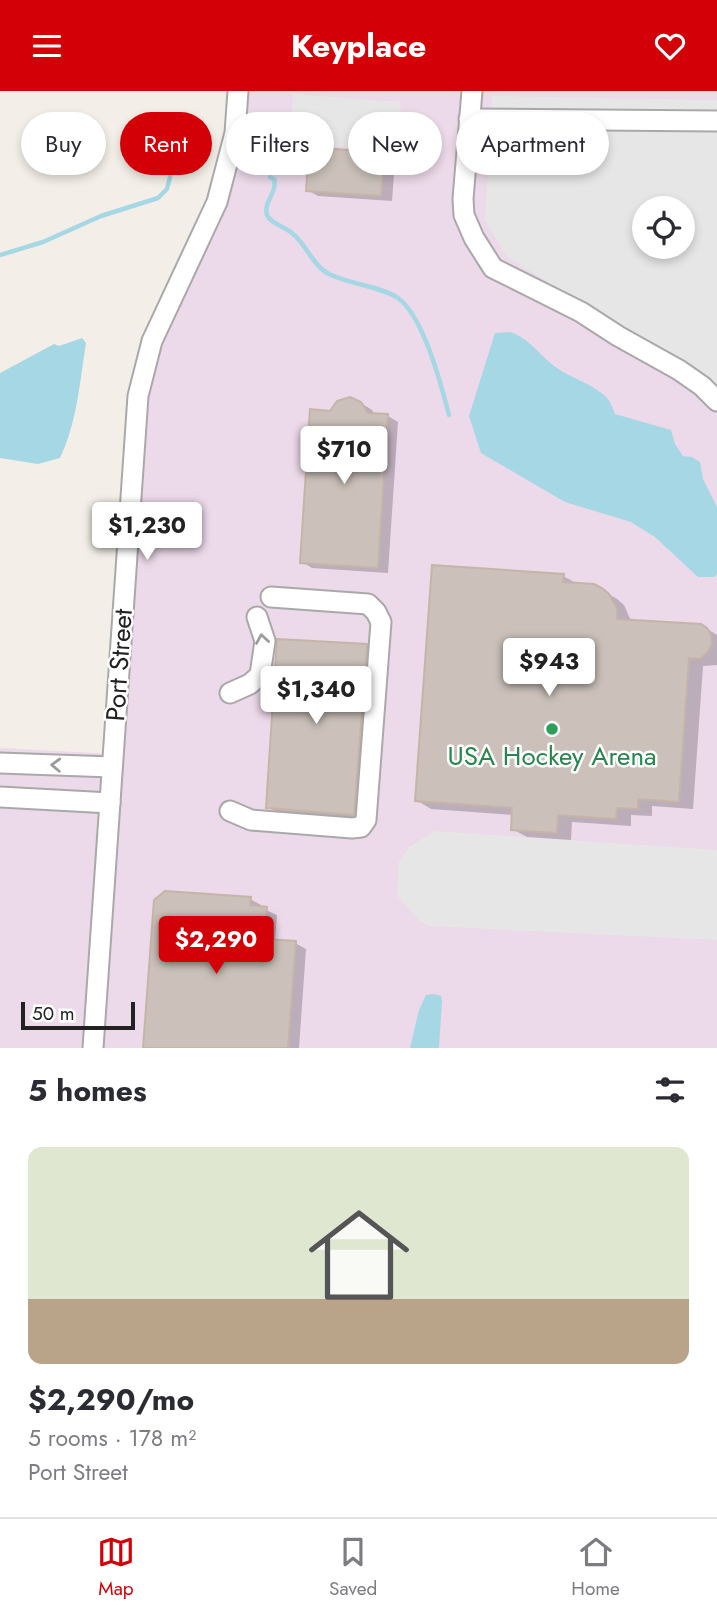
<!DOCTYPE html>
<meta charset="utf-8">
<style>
:root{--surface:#fff;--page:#f2f2f3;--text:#2b2b33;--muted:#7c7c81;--line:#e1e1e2;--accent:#d30008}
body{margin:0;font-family:Jost,sans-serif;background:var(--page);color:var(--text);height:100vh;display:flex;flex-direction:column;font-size:26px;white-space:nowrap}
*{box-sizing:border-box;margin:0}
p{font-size:23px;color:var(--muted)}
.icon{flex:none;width:38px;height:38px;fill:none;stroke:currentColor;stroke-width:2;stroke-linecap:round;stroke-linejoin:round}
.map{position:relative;height:957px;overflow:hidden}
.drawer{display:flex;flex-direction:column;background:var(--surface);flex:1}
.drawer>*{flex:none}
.hud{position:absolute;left:21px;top:21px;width:676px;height:63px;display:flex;gap:14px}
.fabs{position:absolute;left:632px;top:105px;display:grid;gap:14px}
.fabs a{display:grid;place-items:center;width:63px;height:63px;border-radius:50%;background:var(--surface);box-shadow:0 4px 10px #0003;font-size:35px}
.scale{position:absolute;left:21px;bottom:18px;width:114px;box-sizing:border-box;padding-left:7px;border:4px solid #222;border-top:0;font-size:19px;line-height:24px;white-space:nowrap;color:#222;-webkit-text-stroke:5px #fff;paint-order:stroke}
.price{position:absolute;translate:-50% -60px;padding:0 16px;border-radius:7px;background:#fff;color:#222;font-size:23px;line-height:46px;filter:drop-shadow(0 2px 4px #0008)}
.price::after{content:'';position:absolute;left:50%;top:42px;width:21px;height:16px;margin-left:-10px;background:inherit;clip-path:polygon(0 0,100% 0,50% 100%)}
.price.on{background:var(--accent);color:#fff}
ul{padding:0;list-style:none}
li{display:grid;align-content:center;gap:14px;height:371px;padding:0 28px}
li+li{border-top:2px solid var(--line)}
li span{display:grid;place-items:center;height:217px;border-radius:14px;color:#555}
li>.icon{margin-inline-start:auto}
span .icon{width:126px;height:126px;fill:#fffc;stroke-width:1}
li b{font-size:30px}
h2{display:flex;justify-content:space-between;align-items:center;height:84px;padding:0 28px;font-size:30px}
.chip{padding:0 24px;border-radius:32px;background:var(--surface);box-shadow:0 4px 10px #0003;font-size:24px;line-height:63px}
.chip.on{background:var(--accent);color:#fff}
header{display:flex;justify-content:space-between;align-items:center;height:91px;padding:0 28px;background:var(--accent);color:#fff;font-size:32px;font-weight:700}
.tab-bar{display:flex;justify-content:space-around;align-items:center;height:98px;border-top:2px solid var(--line);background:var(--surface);font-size:19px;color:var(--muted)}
.tab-bar a{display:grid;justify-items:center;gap:4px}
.tab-bar .on{color:var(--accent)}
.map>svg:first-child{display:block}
.industrial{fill:#ecd9e9;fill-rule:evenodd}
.parking{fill:#e6e6e6;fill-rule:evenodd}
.water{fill:#a5d8e4}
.shadow{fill:#0003}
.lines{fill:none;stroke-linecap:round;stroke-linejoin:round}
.stream{stroke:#a5d8e4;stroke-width:4.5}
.building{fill:#cbc1ba;stroke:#c6b4a8;stroke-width:2}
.minor-casing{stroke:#a9a9a9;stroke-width:23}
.minor{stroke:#fff;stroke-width:19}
.oneway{stroke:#9c9c9c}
.leisure-dot{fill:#2e9e5b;stroke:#fff;stroke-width:2.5}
.labels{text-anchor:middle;stroke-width:5;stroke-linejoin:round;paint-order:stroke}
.street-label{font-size:26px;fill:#222;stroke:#fff}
.leisure-label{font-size:26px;fill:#27864d;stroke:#fff}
</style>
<header><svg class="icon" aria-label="menu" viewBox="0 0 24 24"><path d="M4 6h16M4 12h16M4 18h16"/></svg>Keyplace<svg class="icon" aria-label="heart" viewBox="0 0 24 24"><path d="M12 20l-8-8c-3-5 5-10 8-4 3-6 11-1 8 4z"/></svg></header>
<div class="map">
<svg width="717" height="957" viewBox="0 0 717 957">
<rect width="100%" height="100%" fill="#f3efe8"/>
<!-- industrial -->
<path class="industrial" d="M238,0H717V957H0V657L113,663L138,305L204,141ZM644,117H682V156H644Z"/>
<!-- parking -->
<g class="parking">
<path d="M293,3L401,11L397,60L290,52Z"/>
<path d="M492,5L717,9V307L683,274L507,166L485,130ZM644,117H682V156H644Z"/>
<path d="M434,740L717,759V849L428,835L419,829L397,805L399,771L408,757Z"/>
</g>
<!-- water -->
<g class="water">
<path d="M510,241C529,247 540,265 557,277C573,288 594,293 608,308C611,312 613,318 615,323L671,339L675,353L683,365L692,366L700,371L703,388L717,416V483L714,486H698L655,446L631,431L565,411L481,362L469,325L495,242Z"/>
<path d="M82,247L86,252C80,290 77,332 60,367L38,373L0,367V282L54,253L59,255Z"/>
<path d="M434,903L441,905L442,910L439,957H410L419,919L426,904Z"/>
</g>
<!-- shadow -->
<g class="shadow">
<path d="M384,64L395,70L392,110L318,105L307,99Z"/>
<path d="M361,312L372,319L375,324L388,325L398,331L388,482L312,477L302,471L331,322Z"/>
<path d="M563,485L578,493L602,499L617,508L624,514L631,530L701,534L717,544V574L703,575L693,718L652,715V725L631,724V735L572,731L571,749L527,746L512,738L514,724L431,718L416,709Z"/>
<path d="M367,555L377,561L365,730L279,722L268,716Z"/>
<path d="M250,808L261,814V817L277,824L275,850L295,852L306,858L299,957H145Z"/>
</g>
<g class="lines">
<!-- stream -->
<g class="stream">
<path d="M270,86L274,88C278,101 263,111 267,124C270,132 285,136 292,142C307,154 311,172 327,182C347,193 381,195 398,207C424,226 441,294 449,324"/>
<path d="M0,164L43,151L101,125L158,107L167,98L172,78L181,74"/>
</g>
</g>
<!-- building -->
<g class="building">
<path d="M309,56L385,62L381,105L306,100Z"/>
<path d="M350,306L361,311L368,322L388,323L378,477L300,472L310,318L330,320L337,310Z"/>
<path d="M432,474L564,483L563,491L594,493L602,497L609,503L617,518V528L701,533L707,537L711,544L712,553L708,561L700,568L689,567L679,711L638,708V718L617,717L616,728L558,724L557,742L511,739L512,717L415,710Z"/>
<path d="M277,548L367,553L354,724L266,717Z"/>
<path d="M165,800L251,806L250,814L267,816L264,848L296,850L288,957H143L154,809Z"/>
</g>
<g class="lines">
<defs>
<g id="minor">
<path d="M472,0L463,108L464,124L474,147L493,177L581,221L618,245L679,279L702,295L717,310"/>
<path d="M469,28L717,30"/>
<path d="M230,602L250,593L260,584L265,550L257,526"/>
<path d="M0,672L112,676"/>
<path d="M0,706L110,712"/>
<path d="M230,720L251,729L352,737L361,736L366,729L381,531L376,521L368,513L271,506"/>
<path d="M93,957L138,305L152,250L217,111L235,42L238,0"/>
</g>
</defs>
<!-- minor casing -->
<use href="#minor" class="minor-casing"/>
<!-- minor -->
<use href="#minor" class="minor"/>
</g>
<!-- one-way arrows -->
<defs><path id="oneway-chevron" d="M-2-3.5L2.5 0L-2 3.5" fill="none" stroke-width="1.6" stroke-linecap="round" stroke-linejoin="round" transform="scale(1.75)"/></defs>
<g class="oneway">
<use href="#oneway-chevron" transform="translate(262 548) rotate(-99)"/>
<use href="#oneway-chevron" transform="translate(56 674) rotate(-178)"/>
</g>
<!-- markers -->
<circle class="leisure-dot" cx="552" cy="638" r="7"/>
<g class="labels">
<!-- street labels -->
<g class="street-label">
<text transform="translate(119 574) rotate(-86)" y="9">Port Street</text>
</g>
<!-- leisure labels -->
<g class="leisure-label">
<text x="552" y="674">USA Hockey Arena</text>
</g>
</g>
</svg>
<div class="fabs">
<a><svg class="icon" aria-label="locate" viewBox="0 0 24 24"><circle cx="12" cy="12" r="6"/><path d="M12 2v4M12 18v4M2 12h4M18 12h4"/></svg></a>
</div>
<div class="scale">50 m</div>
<b class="price" style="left:344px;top:395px">$710</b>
<b class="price" style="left:147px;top:471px">$1,230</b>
<b class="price" style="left:549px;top:607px">$943</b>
<b class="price" style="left:316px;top:635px">$1,340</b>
<b class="price on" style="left:216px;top:885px">$2,290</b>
<div class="hud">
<a class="chip">Buy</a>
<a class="chip on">Rent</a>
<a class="chip">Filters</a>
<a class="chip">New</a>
<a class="chip">Apartment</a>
</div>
</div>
<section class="drawer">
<h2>5 homes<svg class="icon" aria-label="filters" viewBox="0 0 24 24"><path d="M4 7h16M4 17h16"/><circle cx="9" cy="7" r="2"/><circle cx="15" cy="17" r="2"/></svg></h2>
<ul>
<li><span style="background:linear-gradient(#dfe7d0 70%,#b9a48a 0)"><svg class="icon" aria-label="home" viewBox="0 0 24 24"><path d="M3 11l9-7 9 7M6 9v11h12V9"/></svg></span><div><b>$2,290/mo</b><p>5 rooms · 178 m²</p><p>Port Street</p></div></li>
</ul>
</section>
<nav class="tab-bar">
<a class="on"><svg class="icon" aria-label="map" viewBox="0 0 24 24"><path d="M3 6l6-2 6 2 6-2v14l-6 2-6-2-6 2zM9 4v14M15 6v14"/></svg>Map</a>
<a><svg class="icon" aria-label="saved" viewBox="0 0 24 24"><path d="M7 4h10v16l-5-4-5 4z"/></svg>Saved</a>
<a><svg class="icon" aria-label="home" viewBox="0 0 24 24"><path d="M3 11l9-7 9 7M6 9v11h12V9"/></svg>Home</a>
</nav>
